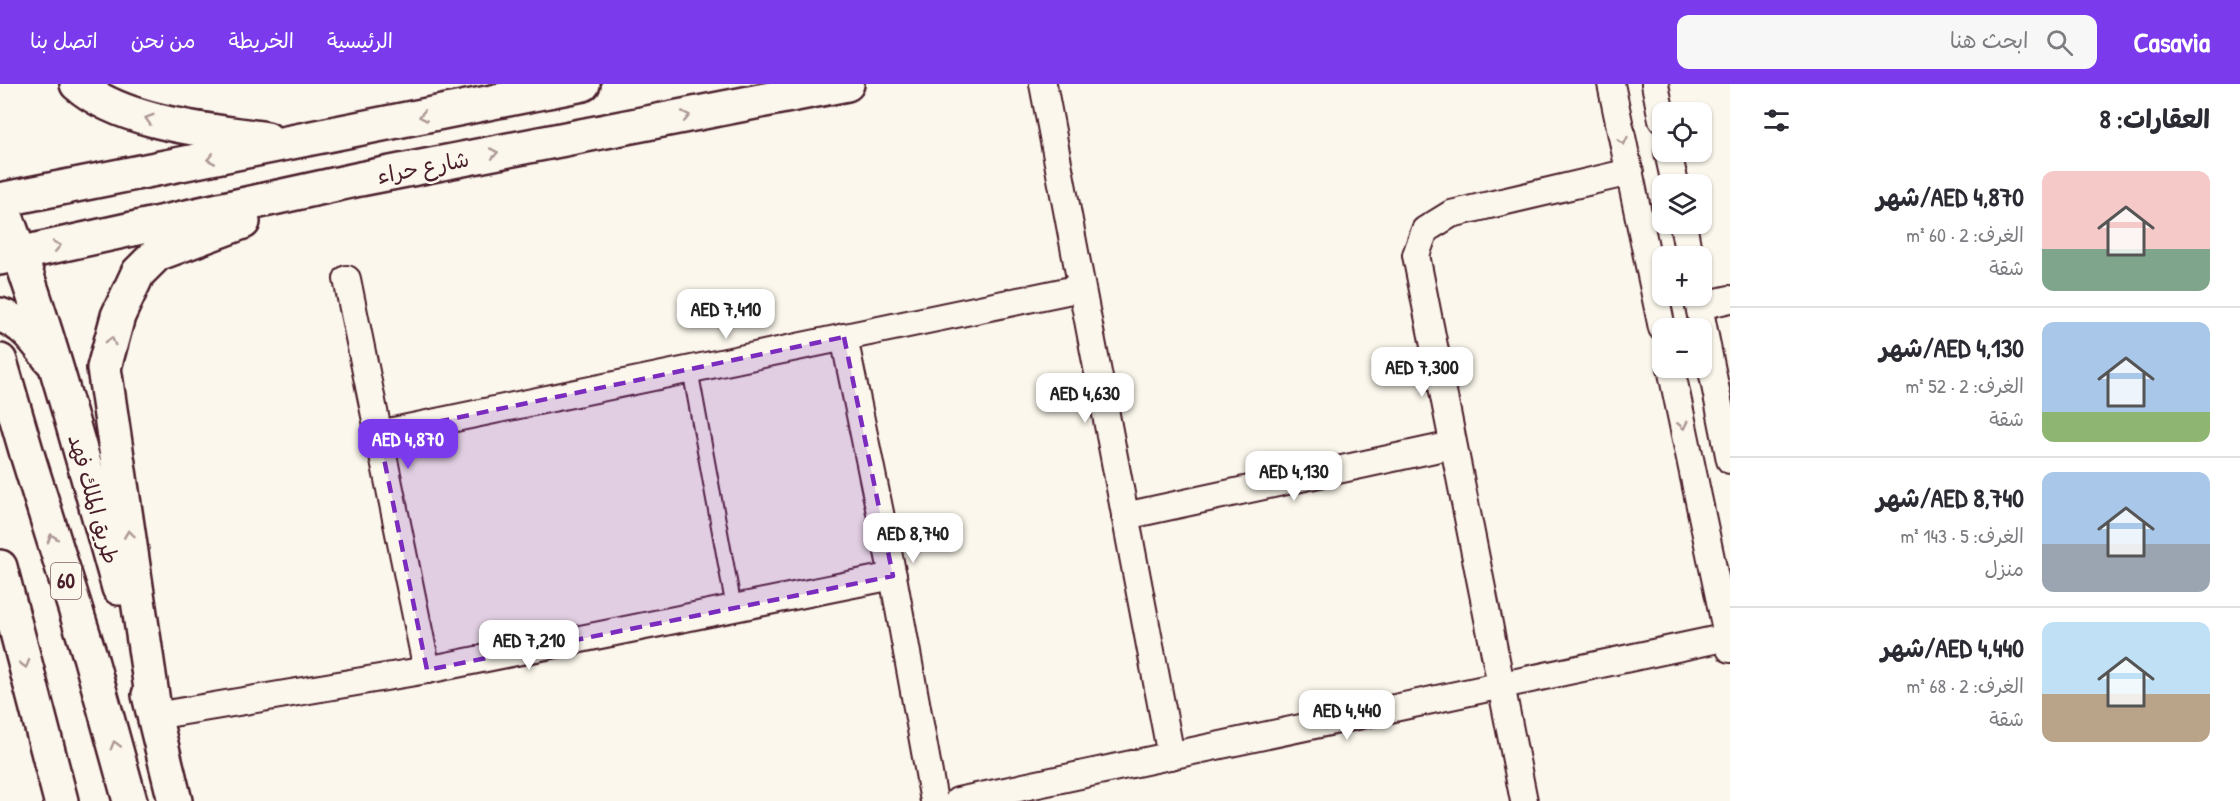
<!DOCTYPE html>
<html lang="ar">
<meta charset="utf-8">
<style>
:root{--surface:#fff;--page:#f7f7f7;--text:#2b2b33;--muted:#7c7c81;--line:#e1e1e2;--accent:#7c3aed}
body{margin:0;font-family:"Patrick Hand","Playpen Sans Arabic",sans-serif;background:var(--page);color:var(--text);direction:rtl;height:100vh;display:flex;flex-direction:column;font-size:22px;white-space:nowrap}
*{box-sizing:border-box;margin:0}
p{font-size:20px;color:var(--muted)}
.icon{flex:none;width:33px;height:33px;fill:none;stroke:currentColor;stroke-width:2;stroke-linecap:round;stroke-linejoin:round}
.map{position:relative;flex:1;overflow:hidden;direction:ltr}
.panel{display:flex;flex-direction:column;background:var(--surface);width:510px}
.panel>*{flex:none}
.controls{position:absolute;left:1652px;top:18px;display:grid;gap:12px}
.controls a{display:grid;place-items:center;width:60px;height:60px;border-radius:12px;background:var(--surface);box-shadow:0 2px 4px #0004;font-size:30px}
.price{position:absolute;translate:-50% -51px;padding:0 14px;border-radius:12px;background:#fff;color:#222;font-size:20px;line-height:39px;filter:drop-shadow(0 2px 3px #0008)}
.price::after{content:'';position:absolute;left:50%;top:36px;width:18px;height:14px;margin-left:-9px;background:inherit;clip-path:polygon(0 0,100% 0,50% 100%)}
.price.current{background:var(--accent);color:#fff}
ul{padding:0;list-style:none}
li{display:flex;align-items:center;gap:18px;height:150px;padding:0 30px}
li+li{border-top:2px solid var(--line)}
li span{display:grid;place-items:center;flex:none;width:168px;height:120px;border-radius:12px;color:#555}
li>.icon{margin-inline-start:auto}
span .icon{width:72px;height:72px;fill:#fffc;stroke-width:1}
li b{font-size:26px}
h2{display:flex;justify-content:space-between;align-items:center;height:72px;padding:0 30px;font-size:26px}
header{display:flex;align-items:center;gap:36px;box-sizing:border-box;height:84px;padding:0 30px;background:var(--accent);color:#fff}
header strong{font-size:28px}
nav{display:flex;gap:33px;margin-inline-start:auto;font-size:21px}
.search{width:420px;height:54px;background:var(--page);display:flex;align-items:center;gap:15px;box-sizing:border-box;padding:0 21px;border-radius:12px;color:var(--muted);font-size:22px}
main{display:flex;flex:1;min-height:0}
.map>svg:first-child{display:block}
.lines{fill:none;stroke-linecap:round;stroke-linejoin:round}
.service-casing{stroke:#4a1f2b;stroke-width:18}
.minor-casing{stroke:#4a1f2b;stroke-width:30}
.primary-casing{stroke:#4a1f2b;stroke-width:38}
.trunk-casing{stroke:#4a1f2b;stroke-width:38}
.service{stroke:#fbf7ec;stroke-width:14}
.minor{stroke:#fbf7ec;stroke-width:26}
.primary{stroke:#fbf7ec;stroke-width:33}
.trunk{stroke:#fbf7ec;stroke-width:33}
.oneway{stroke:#ab9695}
.marked{fill:#7b2cbf;fill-opacity:0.2;stroke:#7b2cbf;stroke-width:4.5;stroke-dasharray:12 8;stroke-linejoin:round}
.labels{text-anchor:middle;stroke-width:5;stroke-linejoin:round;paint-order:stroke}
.shield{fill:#fbf7ec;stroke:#7f6065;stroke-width:1.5}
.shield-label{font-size:21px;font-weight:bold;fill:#4a1f2b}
.street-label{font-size:22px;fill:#4a1f2b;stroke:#fbf7ec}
</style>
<header>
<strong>Casavia</strong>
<div class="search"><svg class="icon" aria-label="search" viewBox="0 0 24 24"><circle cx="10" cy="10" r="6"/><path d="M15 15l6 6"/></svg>ابحث هنا</div>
<nav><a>الرئيسية</a><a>الخريطة</a><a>من نحن</a><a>اتصل بنا</a></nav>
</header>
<main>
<section class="panel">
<h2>العقارات: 8<svg class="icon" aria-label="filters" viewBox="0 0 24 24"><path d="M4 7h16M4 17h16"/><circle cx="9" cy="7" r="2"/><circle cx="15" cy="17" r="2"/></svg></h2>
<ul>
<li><span style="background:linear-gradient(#f6c9c9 65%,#7fa58c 0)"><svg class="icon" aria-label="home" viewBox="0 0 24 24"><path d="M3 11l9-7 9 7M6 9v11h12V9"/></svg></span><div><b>AED 4,870/شهر</b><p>الغرف: 2 · 60 m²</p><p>شقة</p></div></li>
<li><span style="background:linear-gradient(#a9c7e8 75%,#8fb573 0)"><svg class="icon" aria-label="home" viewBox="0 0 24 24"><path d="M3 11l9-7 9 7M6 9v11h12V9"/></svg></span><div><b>AED 4,130/شهر</b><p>الغرف: 2 · 52 m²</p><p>شقة</p></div></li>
<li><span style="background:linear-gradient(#a9c7e8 60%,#9aa5b1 0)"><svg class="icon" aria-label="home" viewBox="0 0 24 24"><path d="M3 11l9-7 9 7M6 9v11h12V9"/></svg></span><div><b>AED 8,740/شهر</b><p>الغرف: 5 · 143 m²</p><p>منزل</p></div></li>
<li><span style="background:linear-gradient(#bfe0f5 60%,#b9a48a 0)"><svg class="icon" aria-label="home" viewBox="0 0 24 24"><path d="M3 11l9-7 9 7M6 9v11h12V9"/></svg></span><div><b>AED 4,440/شهر</b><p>الغرف: 2 · 68 m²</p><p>شقة</p></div></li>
</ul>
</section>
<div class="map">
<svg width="1730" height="717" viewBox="0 0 1730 717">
<rect width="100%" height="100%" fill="#fbf7ec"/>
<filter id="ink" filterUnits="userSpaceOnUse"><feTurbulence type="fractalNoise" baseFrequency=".0167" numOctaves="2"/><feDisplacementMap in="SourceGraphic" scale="12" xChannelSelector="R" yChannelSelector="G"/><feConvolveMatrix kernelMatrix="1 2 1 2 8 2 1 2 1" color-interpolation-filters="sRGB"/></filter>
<g filter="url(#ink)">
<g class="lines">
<defs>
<path id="service" d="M690,285L734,524"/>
<g id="minor">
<path d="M1043,0L1171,672"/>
<path d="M1611,0L1662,244"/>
<path d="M1655,0L1662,36"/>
<path d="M1668,68L1675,100"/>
<path d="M1683,140L1689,172"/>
<path d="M347,195L427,586"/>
<path d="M1697,212L1730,376"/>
<path d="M1699,222L1730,215"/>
<path d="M844,253L893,492L934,717"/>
<path d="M1671,284L1730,565"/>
<path d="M379,350L1081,204"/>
<path d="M1125,432L1453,361"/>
<path d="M155,632L427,586L893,492"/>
<path d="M958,717L1728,553"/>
<path d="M1524,717L1416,171L1425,146L1451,130L1630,88"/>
</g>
<g id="primary">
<path d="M77,0C123,40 208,46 267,55"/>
<path d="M0,116C48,243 82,373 119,504"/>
<path d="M0,116L583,0"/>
<path d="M0,174L360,95L847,0"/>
<path d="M0,231C23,238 36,256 50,275"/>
<path d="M149,611L175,717"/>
<path d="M155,632L104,284L118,232L138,189L157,170L243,138"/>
</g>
<g id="trunk">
<path d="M0,277L27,370L90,572L130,717"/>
<path d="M0,483L61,717"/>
</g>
</defs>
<!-- service casing -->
<use href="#service" class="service-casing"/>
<!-- minor casing -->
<use href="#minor" class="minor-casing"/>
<!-- primary casing -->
<use href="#primary" class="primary-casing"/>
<!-- trunk casing -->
<use href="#trunk" class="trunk-casing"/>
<!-- service -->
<use href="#service" class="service"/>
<!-- minor -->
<use href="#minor" class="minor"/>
<!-- primary -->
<use href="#primary" class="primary"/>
<!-- trunk -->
<use href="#trunk" class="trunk"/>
</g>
<!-- one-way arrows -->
<defs><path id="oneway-chevron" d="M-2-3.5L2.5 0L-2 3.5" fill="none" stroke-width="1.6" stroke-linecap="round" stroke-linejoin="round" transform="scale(1.5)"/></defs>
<g class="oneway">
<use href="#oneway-chevron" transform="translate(423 32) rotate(169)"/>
<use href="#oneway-chevron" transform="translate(686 32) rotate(-11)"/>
<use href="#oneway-chevron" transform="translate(149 35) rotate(-163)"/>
<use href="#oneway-chevron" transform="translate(1623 57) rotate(78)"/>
<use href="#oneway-chevron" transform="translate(494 69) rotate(-11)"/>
<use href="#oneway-chevron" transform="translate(211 75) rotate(169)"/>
<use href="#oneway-chevron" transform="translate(57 162) rotate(-12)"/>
<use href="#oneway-chevron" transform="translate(111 257) rotate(-76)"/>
<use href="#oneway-chevron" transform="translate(1683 341) rotate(78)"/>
<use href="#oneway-chevron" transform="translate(129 450) rotate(-98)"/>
<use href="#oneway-chevron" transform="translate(52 454) rotate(-107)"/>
<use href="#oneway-chevron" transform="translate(25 580) rotate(75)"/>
<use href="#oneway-chevron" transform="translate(115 661) rotate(-106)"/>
</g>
</g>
<!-- marked area -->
<path class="marked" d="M844,253L893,492L427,586L379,350Z"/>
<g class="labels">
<!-- shield labels -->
<rect class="shield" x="51" y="479" width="30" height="36" rx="4.5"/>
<g class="shield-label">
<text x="66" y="504">60</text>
</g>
<!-- street labels -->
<g class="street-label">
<text transform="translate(423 83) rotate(-11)" y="8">شارع حراء</text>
<text transform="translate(94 415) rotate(74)" y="8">طريق الملك فهد</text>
</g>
</g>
</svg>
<div class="controls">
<a><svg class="icon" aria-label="locate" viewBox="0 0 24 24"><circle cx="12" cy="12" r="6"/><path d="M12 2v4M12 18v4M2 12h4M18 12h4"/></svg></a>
<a><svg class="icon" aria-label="layers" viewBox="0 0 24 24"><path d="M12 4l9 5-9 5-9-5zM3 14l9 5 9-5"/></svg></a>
<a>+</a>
<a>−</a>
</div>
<b class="price" style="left:726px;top:256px">AED 7,410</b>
<b class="price" style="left:1422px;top:314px">AED 7,300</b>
<b class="price" style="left:1085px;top:340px">AED 4,630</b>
<b class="price current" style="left:408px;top:386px">AED 4,870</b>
<b class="price" style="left:1294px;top:418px">AED 4,130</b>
<b class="price" style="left:913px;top:480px">AED 8,740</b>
<b class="price" style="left:529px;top:587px">AED 7,210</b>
<b class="price" style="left:1347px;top:657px">AED 4,440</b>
</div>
</main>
